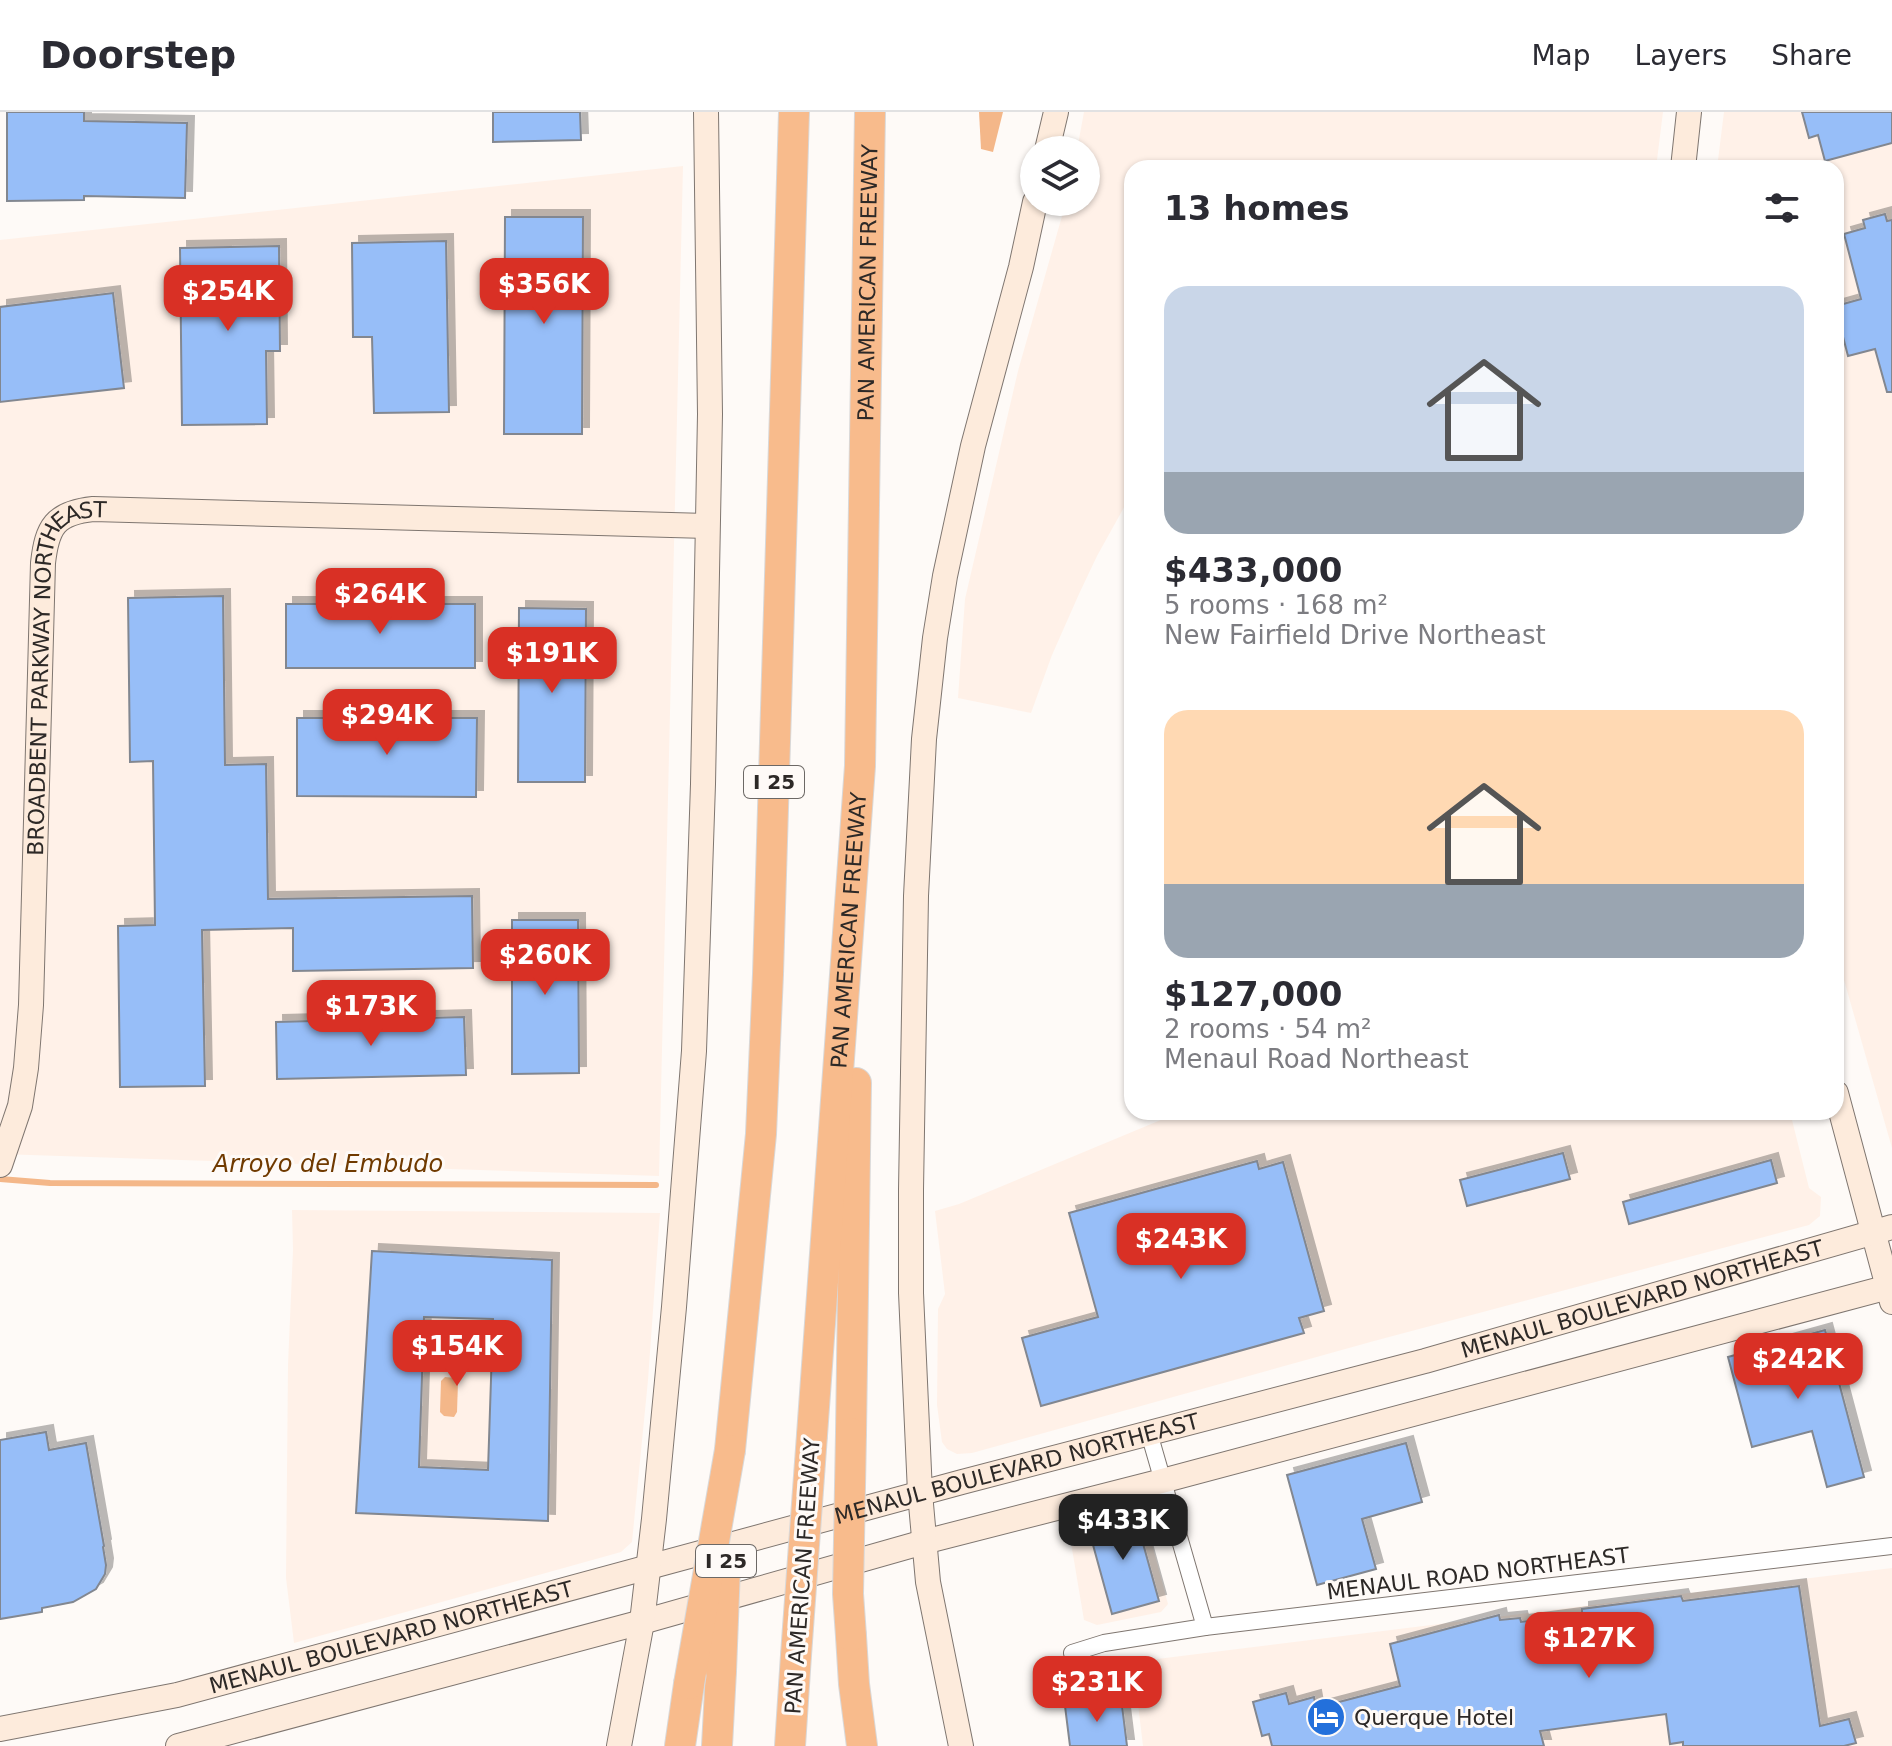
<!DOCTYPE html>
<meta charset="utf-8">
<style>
:root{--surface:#fff;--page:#f7f7f7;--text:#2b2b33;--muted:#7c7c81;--line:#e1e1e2;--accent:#d93025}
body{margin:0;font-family:"DejaVu Sans",sans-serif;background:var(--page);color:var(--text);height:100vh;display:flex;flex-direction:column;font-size:30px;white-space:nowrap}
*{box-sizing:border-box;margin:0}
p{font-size:26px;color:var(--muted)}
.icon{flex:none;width:44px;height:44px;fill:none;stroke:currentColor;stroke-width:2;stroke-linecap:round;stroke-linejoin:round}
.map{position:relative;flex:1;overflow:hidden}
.sheet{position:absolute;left:1124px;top:48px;width:720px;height:960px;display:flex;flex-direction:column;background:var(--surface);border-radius:24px;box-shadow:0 2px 6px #0004}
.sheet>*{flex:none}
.buttons{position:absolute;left:1020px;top:24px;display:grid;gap:16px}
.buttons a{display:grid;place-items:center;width:80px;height:80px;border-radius:50%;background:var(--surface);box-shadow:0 2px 6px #0004;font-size:40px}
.price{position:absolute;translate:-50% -68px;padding:0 18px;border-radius:16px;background:var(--accent);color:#fff;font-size:26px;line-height:52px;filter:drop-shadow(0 2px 4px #0008)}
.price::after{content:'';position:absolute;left:50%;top:48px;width:24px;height:18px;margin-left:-12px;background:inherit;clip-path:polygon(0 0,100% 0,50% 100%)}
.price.current{background:#222;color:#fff}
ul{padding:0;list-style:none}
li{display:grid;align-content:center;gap:16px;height:424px;padding:0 40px}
li span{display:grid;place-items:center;height:248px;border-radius:24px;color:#555}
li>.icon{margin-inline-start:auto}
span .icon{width:144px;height:144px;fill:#fffc;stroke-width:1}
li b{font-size:34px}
h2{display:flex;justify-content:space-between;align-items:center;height:96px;padding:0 40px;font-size:34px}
header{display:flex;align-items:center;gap:48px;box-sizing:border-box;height:112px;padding:0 40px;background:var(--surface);border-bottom:2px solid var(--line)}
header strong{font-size:38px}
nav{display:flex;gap:44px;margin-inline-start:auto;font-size:28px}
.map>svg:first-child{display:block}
.built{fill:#fff1e8}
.forest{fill:#f4b789}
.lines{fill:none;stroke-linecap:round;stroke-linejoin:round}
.stream{stroke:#f4b789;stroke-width:6}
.building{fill:#97bef8;stroke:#828790;stroke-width:2;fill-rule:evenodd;filter:url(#shadow)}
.street-casing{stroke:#7f7670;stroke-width:18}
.secondary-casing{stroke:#7f7670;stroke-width:26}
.highway-casing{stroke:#d9d8d8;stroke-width:32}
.street{stroke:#fff;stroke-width:16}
.secondary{stroke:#fdebdc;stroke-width:24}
.highway{stroke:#f8bb8c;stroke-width:30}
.highway-bridge-casing{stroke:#d9d8d8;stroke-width:32;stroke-linecap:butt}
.highway-bridge{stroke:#f8bb8c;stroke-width:30}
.labels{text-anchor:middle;stroke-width:6;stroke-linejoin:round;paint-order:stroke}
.shield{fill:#fefaf7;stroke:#6c6865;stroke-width:2}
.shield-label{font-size:20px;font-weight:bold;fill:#2d2927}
.street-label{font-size:22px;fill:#2d2927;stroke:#fefaf7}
.poi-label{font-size:22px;fill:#2d2927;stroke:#fefaf7;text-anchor:start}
.water-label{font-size:24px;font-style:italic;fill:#703a00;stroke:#fefaf7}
</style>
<header>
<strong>Doorstep</strong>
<nav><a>Map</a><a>Layers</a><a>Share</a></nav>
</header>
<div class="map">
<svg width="1892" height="1634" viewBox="0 0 1892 1634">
<defs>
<filter id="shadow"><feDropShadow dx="7" dy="-7" stdDeviation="0" flood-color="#0004"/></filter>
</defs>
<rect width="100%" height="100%" fill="#fefaf7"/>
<!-- built -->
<g class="built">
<path d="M1084,0H1663L1656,56H1132V381L1097,444L1079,482L1052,543L1031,601L958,586L965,487L1018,259L1066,90H1086V38H1077Z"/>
<path d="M1724,0H1892V1036L1836,840V56H1717Z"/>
<path d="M683,54L659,1064L0,1042V128Z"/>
<path d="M1180,1000H1790L1809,1076L1821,1085L1820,1104L1809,1113L1374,1229L972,1341L957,1342L947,1337L942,1330L937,1293L938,1197L945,1182L935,1099L959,1092Z"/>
<path d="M292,1098L660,1101L648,1268L632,1430L621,1440L294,1531L286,1466L288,1253L293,1138Z"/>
<path d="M1130,1396L1143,1399L1168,1492L1161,1500L1097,1513L1084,1508L1070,1425L1079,1422L1078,1417L1080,1410Z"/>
<path d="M1892,1456V1634H1143L1133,1550Z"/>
</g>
<!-- forest -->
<g class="forest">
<path d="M979,0H1003L993,40L981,37Z"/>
<path d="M445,1265L455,1266L458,1270L457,1300L454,1305L444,1304L440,1300L441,1269Z"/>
</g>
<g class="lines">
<!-- stream -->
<path class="stream" d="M0,1067L50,1071L656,1073"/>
</g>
<!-- building -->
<g class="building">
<path d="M7,0H84V9L187,11L185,86L84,84V88L7,89Z"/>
<path d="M493,0H580L581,28L493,30Z"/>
<path d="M1802,0H1892V31L1825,49L1818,23L1809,26Z"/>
<path d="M1885,102L1887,109L1892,108V280H1887L1875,237L1848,244L1836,198V194L1861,187L1844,122L1865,116L1863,108Z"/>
<path d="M505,105H583L582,322H504Z"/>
<path d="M446,129L449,300L374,301L372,225H353L352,131Z"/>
<path d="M279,134L280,239H266L267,312L182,313L180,136Z"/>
<path d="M113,181L124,276L0,290V195Z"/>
<path d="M223,484L225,653L266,652L268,787L472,784L473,856L293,859V816L202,818L205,974L120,975L118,814L155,813L153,649L130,650L128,486Z"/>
<rect x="286" y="492" width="189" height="64"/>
<path d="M519,496L586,497L585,670H518Z"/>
<path d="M297,606H477L476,685L297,684Z"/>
<path d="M512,808H578L579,961L512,962Z"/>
<path d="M464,905L466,963L277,967L276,910Z"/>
<path d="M1563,1041L1570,1067L1467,1094L1460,1068Z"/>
<path d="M1771,1048L1777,1071L1629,1112L1623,1090Z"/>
<path d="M1257,1049L1259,1057L1283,1050L1324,1199L1299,1206L1304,1221L1041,1294L1022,1226L1098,1205L1069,1101Z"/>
<path d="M372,1139L552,1148L548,1409L356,1401ZM424,1205L493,1207L488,1358L419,1355Z"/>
<path d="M1825,1218L1864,1365L1827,1375L1812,1319L1752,1335L1728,1245Z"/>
<path d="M46,1320L49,1338L86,1331L104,1434L103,1435L106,1453L105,1462L96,1477L73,1490L42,1496V1500L0,1507V1328Z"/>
<path d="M1406,1331L1422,1390L1362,1407L1376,1457L1317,1473L1287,1363Z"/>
<path d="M1134,1399L1159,1489L1112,1502L1087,1411Z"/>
<path d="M1799,1474L1820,1614L1849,1607L1856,1631L1844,1634H1683V1630L1670,1632L1666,1602L1540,1619L1544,1634H1272L1269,1622L1262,1624L1253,1590L1286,1581L1289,1592L1314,1585L1316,1596L1400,1574L1390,1532L1499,1503L1500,1508L1520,1506L1521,1510L1582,1502V1497L1681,1484L1683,1489Z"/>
<path d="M1121,1586L1127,1634H1070L1065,1594Z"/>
</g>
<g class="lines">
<defs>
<g id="street">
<path d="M1149,1321L1205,1515"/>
<path d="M1072,1541L1104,1531L1205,1515L1892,1434"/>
</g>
<g id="secondary">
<path d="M1047,38L1056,0"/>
<path d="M1683,56L1689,0"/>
<path d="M1836,981L1892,1190"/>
<path id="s1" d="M0,1053L20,994L26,956L31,893L43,451C47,415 55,401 93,397L707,414"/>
<path id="s2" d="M0,1617L177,1583L962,1370L1425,1249L1892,1115"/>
<path d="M178,1634L642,1510L924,1430L1162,1369L1892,1174"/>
<path d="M619,1634L642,1510L654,1407L674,1195L694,939L703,672L710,302L706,0"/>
<path d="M961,1634L928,1470L920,1381L911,1181V1078L916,784L924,627L935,526L945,464L973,334L1021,155L1035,90"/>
</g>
<g id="highway">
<path d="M851,1321L856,971"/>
<path id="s3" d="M812,1323L860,654L870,0"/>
<path d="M730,1338L761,1022L768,862L794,0"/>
<path d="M851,1524L854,1572L862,1634"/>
<path d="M680,1634L689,1572"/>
<path d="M717,1634L721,1559"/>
<path d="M790,1634L796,1543"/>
</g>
</defs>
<!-- street casing -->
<use href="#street" class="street-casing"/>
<!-- secondary casing -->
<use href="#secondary" class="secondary-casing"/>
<!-- highway casing -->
<use href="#highway" class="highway-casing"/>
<!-- street -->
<use href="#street" class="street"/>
<!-- secondary -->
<use href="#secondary" class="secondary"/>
<!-- highway -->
<use href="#highway" class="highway"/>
<defs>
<g id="highway-bridge">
<path d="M851,1524L848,1482L851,1321"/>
<path d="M796,1543L812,1323"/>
<path d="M721,1559L725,1456"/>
<path d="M689,1572L730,1338"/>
</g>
</defs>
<!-- highway-bridge casing -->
<use href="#highway-bridge" class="highway-bridge-casing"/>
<!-- highway-bridge -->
<use href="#highway-bridge" class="highway-bridge"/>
</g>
<!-- icons -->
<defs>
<symbol id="hotel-disc" viewBox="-11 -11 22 22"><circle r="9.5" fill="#2370db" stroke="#fefaf7"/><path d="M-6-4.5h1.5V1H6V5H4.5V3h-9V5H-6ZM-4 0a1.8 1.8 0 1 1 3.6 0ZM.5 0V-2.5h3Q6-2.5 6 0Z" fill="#fff"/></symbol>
</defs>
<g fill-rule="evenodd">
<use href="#hotel-disc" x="1304" y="1583" width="44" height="44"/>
</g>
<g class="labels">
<!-- shield labels -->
<g class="shield">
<rect x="744" y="654" width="60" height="32" rx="6"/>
<rect x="696" y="1433" width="60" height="32" rx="6"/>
</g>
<g class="shield-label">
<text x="774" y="677">I 25</text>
<text x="726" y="1456">I 25</text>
</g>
<!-- street labels -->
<g class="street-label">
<text dy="8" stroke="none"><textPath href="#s3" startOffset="1154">PAN AMERICAN FREEWAY</textPath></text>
<text dy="8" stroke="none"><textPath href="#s1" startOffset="508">BROADBENT PARKWAY NORTHEAST</textPath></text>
<text dy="8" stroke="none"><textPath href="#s3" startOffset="506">PAN AMERICAN FREEWAY</textPath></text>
<text dy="8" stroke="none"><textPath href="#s2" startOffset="1698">MENAUL BOULEVARD NORTHEAST</textPath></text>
<text dy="8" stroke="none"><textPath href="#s2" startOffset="1050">MENAUL BOULEVARD NORTHEAST</textPath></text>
<text transform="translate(1478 1461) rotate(-7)" y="8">MENAUL ROAD NORTHEAST</text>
<text transform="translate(802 1464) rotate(-86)" y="8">PAN AMERICAN FREEWAY</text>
<text dy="8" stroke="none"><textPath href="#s2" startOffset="402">MENAUL BOULEVARD NORTHEAST</textPath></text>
</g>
<!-- poi labels -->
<g class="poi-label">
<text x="1354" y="1613">Querque Hotel</text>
</g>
<!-- water labels -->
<g class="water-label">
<text x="328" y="1060">Arroyo del Embudo</text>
</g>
</g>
</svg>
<div class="buttons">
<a><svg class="icon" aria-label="layers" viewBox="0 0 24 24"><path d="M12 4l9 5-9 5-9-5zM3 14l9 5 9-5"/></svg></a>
</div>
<b class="price" style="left:544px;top:214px">$356K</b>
<b class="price" style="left:228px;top:221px">$254K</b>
<b class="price" style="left:380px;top:524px">$264K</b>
<b class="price" style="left:552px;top:583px">$191K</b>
<b class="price" style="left:387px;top:645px">$294K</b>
<b class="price" style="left:545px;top:885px">$260K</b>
<b class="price" style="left:371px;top:936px">$173K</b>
<b class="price" style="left:1181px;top:1169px">$243K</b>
<b class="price" style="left:457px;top:1276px">$154K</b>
<b class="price" style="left:1798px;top:1289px">$242K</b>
<b class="price current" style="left:1123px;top:1450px">$433K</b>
<b class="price" style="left:1589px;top:1568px">$127K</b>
<b class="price" style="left:1097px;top:1612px">$231K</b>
<section class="sheet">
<h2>13 homes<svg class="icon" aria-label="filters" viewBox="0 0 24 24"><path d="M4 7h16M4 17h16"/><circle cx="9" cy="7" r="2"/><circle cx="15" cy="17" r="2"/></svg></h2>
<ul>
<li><span style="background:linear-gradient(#c9d6e8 75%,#9aa5b1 0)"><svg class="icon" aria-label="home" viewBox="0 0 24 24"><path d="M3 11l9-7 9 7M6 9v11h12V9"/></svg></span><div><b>$433,000</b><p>5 rooms · 168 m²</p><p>New Fairfield Drive Northeast</p></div></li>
<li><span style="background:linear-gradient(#ffd9b3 70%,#9aa5b1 0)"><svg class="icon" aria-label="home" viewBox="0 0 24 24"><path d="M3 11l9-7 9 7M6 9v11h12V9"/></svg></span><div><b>$127,000</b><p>2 rooms · 54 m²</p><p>Menaul Road Northeast</p></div></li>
</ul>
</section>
</div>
